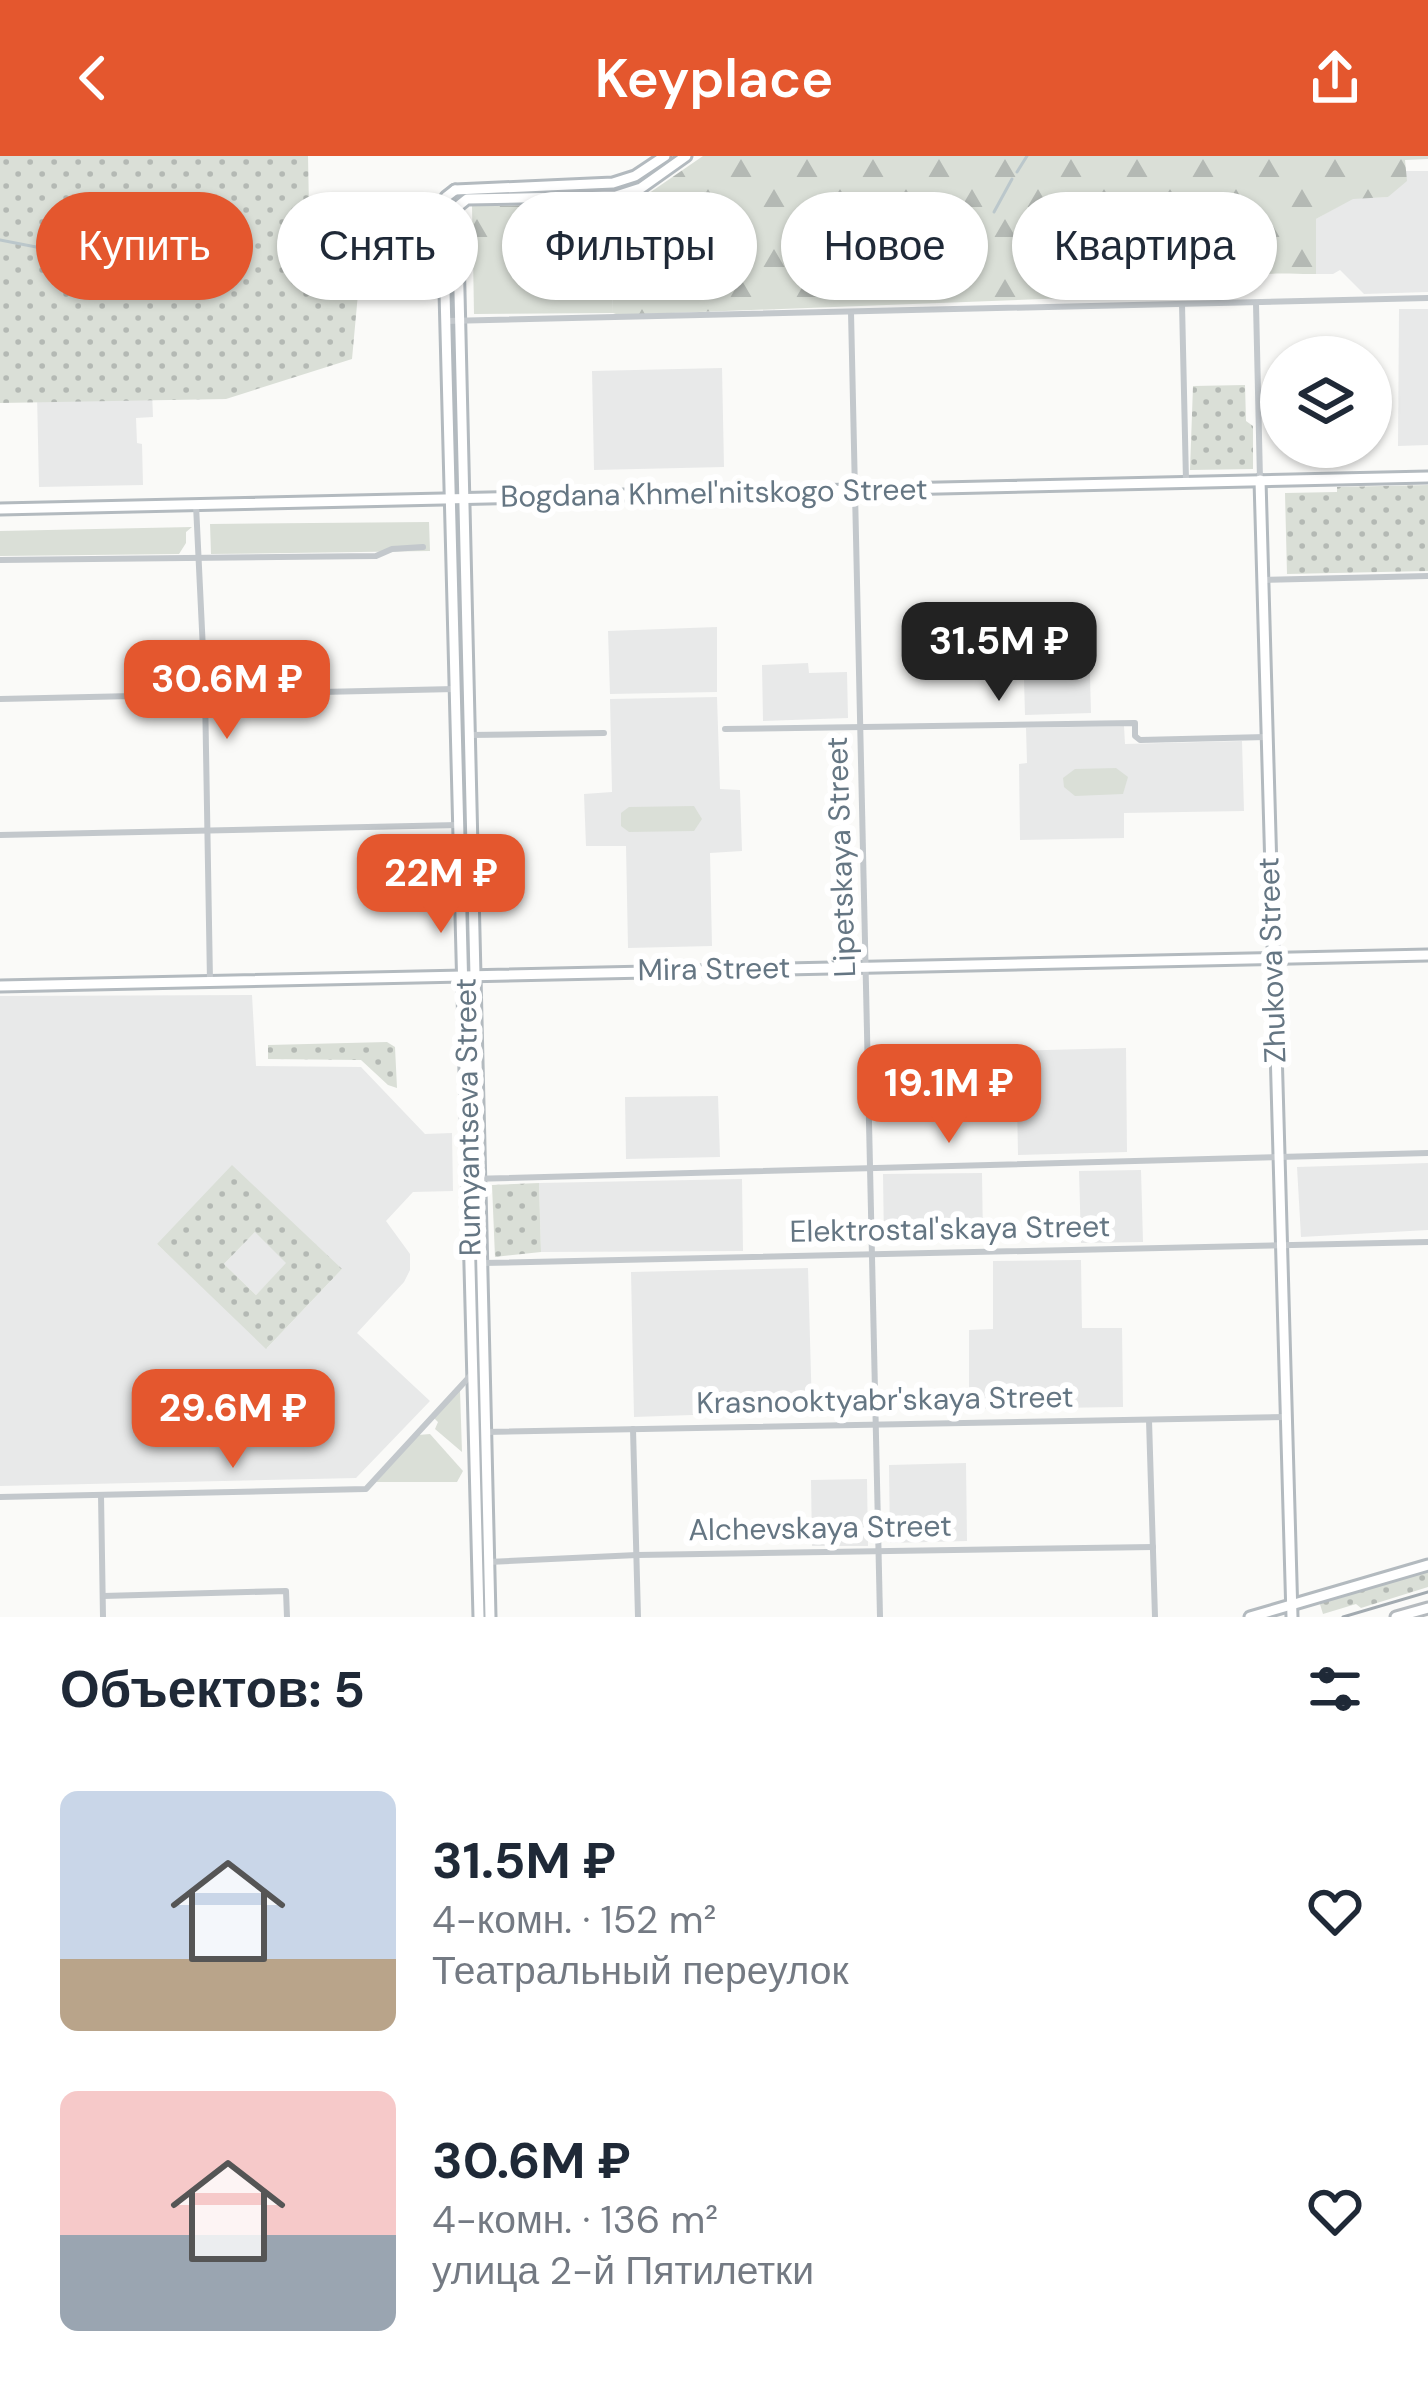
<!DOCTYPE html>
<html lang="ru">
<meta charset="utf-8">
<style>
:root{--surface:#fff;--page:#f6f6f7;--text:#1f2937;--muted:#747a83;--accent:#e4572e}
body{margin:0;font-family:"DM Sans",sans-serif;background:var(--page);color:var(--text);height:100vh;display:flex;flex-direction:column;font-size:45px;white-space:nowrap}
*{box-sizing:border-box;margin:0}
p{font-size:39px;color:var(--muted)}
.icon{flex:none;width:66px;height:66px;fill:none;stroke:currentColor;stroke-width:2;stroke-linecap:round;stroke-linejoin:round}
.map{position:relative;height:1461px;overflow:hidden}
.side{display:flex;flex-direction:column;background:var(--surface);flex:1}
.side>*{flex:none}
.top-card{position:absolute;left:36px;top:36px;width:1356px;height:108px;display:flex;gap:24px}
.tools{position:absolute;left:1260px;top:180px;display:grid;gap:24px}
.tools a{display:grid;place-items:center;width:132px;height:132px;border-radius:50%;background:var(--surface);box-shadow:0 3px 9px #0004;font-size:60px}
.price{position:absolute;translate:-50% -102px;padding:0 27px;border-radius:24px;background:var(--accent);color:#fff;font-size:39px;line-height:78px;filter:drop-shadow(0 3px 6px #0008)}
.price::after{content:'';position:absolute;left:50%;top:72px;width:36px;height:27px;margin-left:-18px;background:inherit;clip-path:polygon(0 0,100% 0,50% 100%)}
.price.selected{background:#222;color:#fff}
ul{padding:0;list-style:none}
li{display:flex;align-items:center;gap:36px;height:300px;padding:0 60px}
li span{display:grid;place-items:center;flex:none;width:336px;height:240px;border-radius:18px;color:#555}
li>.icon{margin-inline-start:auto}
span .icon{width:144px;height:144px;fill:#fffc;stroke-width:1}
li b{font-size:51px}
h2{display:flex;justify-content:space-between;align-items:center;height:144px;padding:0 60px;font-size:51px}
.chip{padding:0 42px;border-radius:54px;background:var(--surface);box-shadow:0 3px 9px #0004;font-size:42px;line-height:108px}
.chip.selected{background:var(--accent);color:#fff}
header{display:flex;justify-content:space-between;align-items:center;height:156px;padding:0 60px;background:var(--accent);color:#fff;font-size:54px;font-weight:600}
.map>svg:first-child{display:block}
.built{fill:#e8e9e9;fill-rule:evenodd}
.green{fill:#dadfd7}
.forest{fill:url(#forest-firs)}
.wetland{fill:url(#wetland-marsh)}
.park{fill:url(#park-dots);fill-rule:evenodd}
.lines{fill:none;stroke-linecap:round;stroke-linejoin:round}
.stream{stroke:#bbc7cb;stroke-width:3}
.secondary-casing{stroke:#b3babf;stroke-width:15}
.primary-casing{stroke:#b5babe;stroke-width:15}
.street{stroke:#c3c8cc;stroke-width:6}
.secondary{stroke:#fff;stroke-width:9}
.primary{stroke:#fff;stroke-width:9}
.tram{stroke:#a2aab0;stroke-width:3}
.labels{text-anchor:middle;stroke-width:12;stroke-linejoin:round;paint-order:stroke}
.street-label{font-size:30px;fill:#657683;stroke:#fff}
</style>
<header><svg class="icon" aria-label="back" viewBox="0 0 24 24"><path d="M15 5l-7 7 7 7"/></svg>Keyplace<svg class="icon" aria-label="share" viewBox="0 0 24 24"><path d="M12 15V3M7 8l5-5 5 5M5 13v7h14v-7"/></svg></header>
<div class="map">
<svg width="1428" height="1461" viewBox="0 0 1428 1461">
<defs>
<pattern id="forest-firs" width="22" height="20" patternUnits="userSpaceOnUse" patternTransform="scale(3)"><rect width="22" height="20" fill="#dadfd7"/><path d="M5 1l3.5 6h-7zM16 11l3.5 6h-7z" fill="#b4b9b4"/></pattern>
<pattern id="wetland-marsh" width="20" height="14" patternUnits="userSpaceOnUse" patternTransform="scale(3)"><rect width="20" height="14" fill="#dadfd7"/><path d="M1 5h8M5 5V1M11 12h8M15 12V8" fill="none" stroke="#b4b9b4"/></pattern>
<pattern id="park-dots" width="8" height="8" patternUnits="userSpaceOnUse" patternTransform="scale(3)"><rect width="8" height="8" fill="#dadfd7"/><path d="M2 2h.1M6 6h.1" fill="none" stroke="#b4b9b4" stroke-width="1.8" stroke-linecap="round"/></pattern>
</defs>
<rect width="100%" height="100%" fill="#fafaf8"/>
<!-- built -->
<g class="built">
<path d="M1400,15H1428V136L1364,138L1340,114L1333,118H1316V63L1353,42L1388,41Z"/>
<path d="M1399,153H1428V289L1398,290Z"/>
<path d="M722,212L724,311L594,314L592,215Z"/>
<path d="M152,236L153,261L136,262L137,287L142,288L143,329L39,331L37,238Z"/>
<path d="M717,471V536L610,538L608,475Z"/>
<path d="M1089,485L1091,557L1025,559L1023,487Z"/>
<path d="M808,507L809,517L847,516L848,562L763,565L762,509Z"/>
<path d="M717,541L720,633L740,634L742,695L710,697L712,790L628,792L626,690H586L584,638L612,636L610,543Z"/>
<path d="M1124,570L1125,588L1242,585L1244,655L1124,657V682L1020,684L1019,608L1027,607L1026,572Z"/>
<path d="M252,839L256,910L361,911L425,978L452,977L453,1035L413,1036L386,1065L410,1098V1114L404,1126L357,1177L430,1245L356,1322L0,1330V840ZM293,1068L255,1076L224,1108L256,1139L287,1107L342,1113L267,1192L157,1088Z"/>
<path d="M1126,892L1127,996L1018,999L1017,946H1012L1007,895Z"/>
<path d="M718,940L720,1001L626,1003L625,941Z"/>
<path d="M1428,1007V1074L1301,1081L1297,1011Z"/>
<path d="M1141,1014L1143,1086L1081,1087L1079,1015Z"/>
<path d="M982,1017L983,1085L884,1087L883,1018Z"/>
<path d="M742,1023L743,1095L541,1096L539,1027Z"/>
<path d="M1081,1104L1082,1172H1122L1123,1251L969,1253V1174L993,1173V1105Z"/>
<path d="M808,1112L812,1255L634,1261L631,1116Z"/>
<path d="M966,1307L967,1385L890,1387L889,1309Z"/>
<path d="M867,1323L868,1390H812L811,1324Z"/>
</g>
<!-- green -->
<g class="green">
<path d="M473,101H612L613,157L474,158Z"/>
<path d="M429,366L430,395L211,398L210,368Z"/>
<path d="M459,368L461,370L472,804H468L455,369Z"/>
<path d="M192,371L186,376V387L179,398L0,400V375Z"/>
<path d="M967,476V500L917,499L918,477Z"/>
<path d="M1116,612L1128,621L1123,638L1075,640L1064,631L1063,622L1075,613Z"/>
<path d="M694,650L702,663L694,675L629,676L621,670V657L629,651Z"/>
<path d="M460,1234L462,1296L435,1273L438,1266L433,1261Z"/>
<path d="M430,1278L463,1315L457,1326H376L418,1279Z"/>
</g>
<!-- forest -->
<path class="forest" d="M703,0H1428V3L1405,4L1407,25L1388,41L1353,43L1316,63V118C1287,119 1250,111 1231,136L619,159L613,157L612,101H473L472,50L618,48L642,42Z"/>
<!-- wetland -->
<path class="wetland" d="M726,86L740,93L738,125L728,138L649,142C638,135 637,132 639,119C647,80 659,97 689,96C701,95 714,89 726,86Z"/>
<!-- park -->
<g class="park">
<path d="M0,0H308L309,52L360,116L352,203L226,243L0,247Z"/>
<path d="M1245,229L1246,265L1253,270V313L1190,314L1193,230Z"/>
<path d="M1428,329V415L1287,418L1285,337L1337,336V331Z"/>
<path d="M387,886L395,891L397,932L388,929L361,904L268,903V889Z"/>
<path d="M232,1009L342,1113L266,1193L157,1088ZM255,1076L286,1107L256,1139L224,1108Z"/>
<path d="M539,1027L541,1096L495,1101L492,1029Z"/>
<path d="M1428,1412V1431L1361,1452L1356,1448L1323,1458L1319,1445Z"/>
</g>
<g class="lines">
<!-- stream -->
<g class="stream">
<path d="M1017,16L1027,0"/>
<path d="M994,56L1012,23"/>
<path d="M0,84L67,97L78,93L114,100L126,97L159,79L214,89H244"/>
<path d="M643,93L655,94L671,108C698,89 708,95 740,100"/>
<path d="M701,93L740,83"/>
<path d="M881,117L883,112"/>
</g>
<defs>
<g id="secondary">
<path d="M455,34L446,41L443,58L479,1461"/>
<path d="M455,34L613,27L635,20L665,0"/>
<path d="M1260,324L1292,1461"/>
<path d="M0,353L1428,321"/>
<path d="M0,830L1428,799"/>
<path d="M490,1461L457,51L467,43L616,40L641,32L686,0"/>
<path d="M1250,1461L1428,1409"/>
</g>
<path id="primary" d="M1396,1461L1428,1452"/>
</defs>
<!-- secondary casing -->
<use href="#secondary" class="secondary-casing"/>
<!-- primary casing -->
<use href="#primary" class="primary-casing"/>
<!-- street -->
<g class="street">
<path d="M1182,148L1186,325"/>
<path d="M1256,148L1260,324"/>
<path d="M851,156L880,1461"/>
<path d="M446,165L1428,142"/>
<path d="M196,349L205,536L210,825"/>
<path d="M0,404L376,400L392,393L423,391"/>
<path d="M1262,424L1428,420"/>
<path d="M0,543L455,533"/>
<path d="M725,573L1135,567V580L1140,584L1266,581"/>
<path d="M470,579L604,577"/>
<path d="M0,679L458,669"/>
<path d="M470,1023L1428,997"/>
<path d="M482,1107L1428,1086"/>
<path d="M1149,1264L1155,1461"/>
<path d="M633,1273L638,1461"/>
<path d="M485,1276L1286,1261"/>
<path d="M101,1339L103,1461"/>
<path d="M0,1341L366,1333L471,1219"/>
<path d="M488,1406L637,1399L1153,1391"/>
<path d="M103,1440L286,1435L287,1461"/>
</g>
<!-- secondary -->
<use href="#secondary" class="secondary"/>
<!-- primary -->
<use href="#primary" class="primary"/>
<!-- tram -->
<path class="tram" d="M1343,1461L1428,1436"/>
</g>
<g class="labels">
<!-- street labels -->
<g class="street-label">
<text transform="translate(714 337) rotate(-1)" y="10">Bogdana Khmel'nitskogo Street</text>
<text transform="translate(841 701) rotate(-92)" y="10">Lipetskaya Street</text>
<text transform="translate(1272 804) rotate(-92)" y="10">Zhukova Street</text>
<text transform="translate(714 813) rotate(-1)" y="10">Mira Street</text>
<text transform="translate(468 961) rotate(-91)" y="10">Rumyantseva Street</text>
<text transform="translate(950 1073) rotate(-1)" y="10">Elektrostal'skaya Street</text>
<text transform="translate(885 1244) rotate(-1)" y="10">Krasnooktyabr'skaya Street</text>
<text transform="translate(820 1372) rotate(-1)" y="10">Alchevskaya Street</text>
</g>
</g>
</svg>
<div class="tools">
<a><svg class="icon" aria-label="layers" viewBox="0 0 24 24"><path d="M12 4l9 5-9 5-9-5zM3 14l9 5 9-5"/></svg></a>
</div>
<b class="price selected" style="left:999px;top:548px">31.5M ₽</b>
<b class="price" style="left:227px;top:586px">30.6M ₽</b>
<b class="price" style="left:441px;top:780px">22M ₽</b>
<b class="price" style="left:949px;top:990px">19.1M ₽</b>
<b class="price" style="left:233px;top:1315px">29.6M ₽</b>
<div class="top-card">
<a class="chip selected">Купить</a>
<a class="chip">Снять</a>
<a class="chip">Фильтры</a>
<a class="chip">Новое</a>
<a class="chip">Квартира</a>
</div>
</div>
<section class="side">
<h2>Объектов: 5<svg class="icon" aria-label="filters" viewBox="0 0 24 24"><path d="M4 7h16M4 17h16"/><circle cx="9" cy="7" r="2"/><circle cx="15" cy="17" r="2"/></svg></h2>
<ul>
<li><span style="background:linear-gradient(#c9d6e8 70%,#b9a48a 0)"><svg class="icon" aria-label="home" viewBox="0 0 24 24"><path d="M3 11l9-7 9 7M6 9v11h12V9"/></svg></span><div><b>31.5M ₽</b><p>4-комн. · 152 m²</p><p>Театральный переулок</p></div><svg class="icon" aria-label="heart" viewBox="0 0 24 24"><path d="M12 20l-8-8c-3-5 5-10 8-4 3-6 11-1 8 4z"/></svg></li>
<li><span style="background:linear-gradient(#f6c9c9 60%,#9aa5b1 0)"><svg class="icon" aria-label="home" viewBox="0 0 24 24"><path d="M3 11l9-7 9 7M6 9v11h12V9"/></svg></span><div><b>30.6M ₽</b><p>4-комн. · 136 m²</p><p>улица 2-й Пятилетки</p></div><svg class="icon" aria-label="heart" viewBox="0 0 24 24"><path d="M12 20l-8-8c-3-5 5-10 8-4 3-6 11-1 8 4z"/></svg></li>
</ul>
</section>
